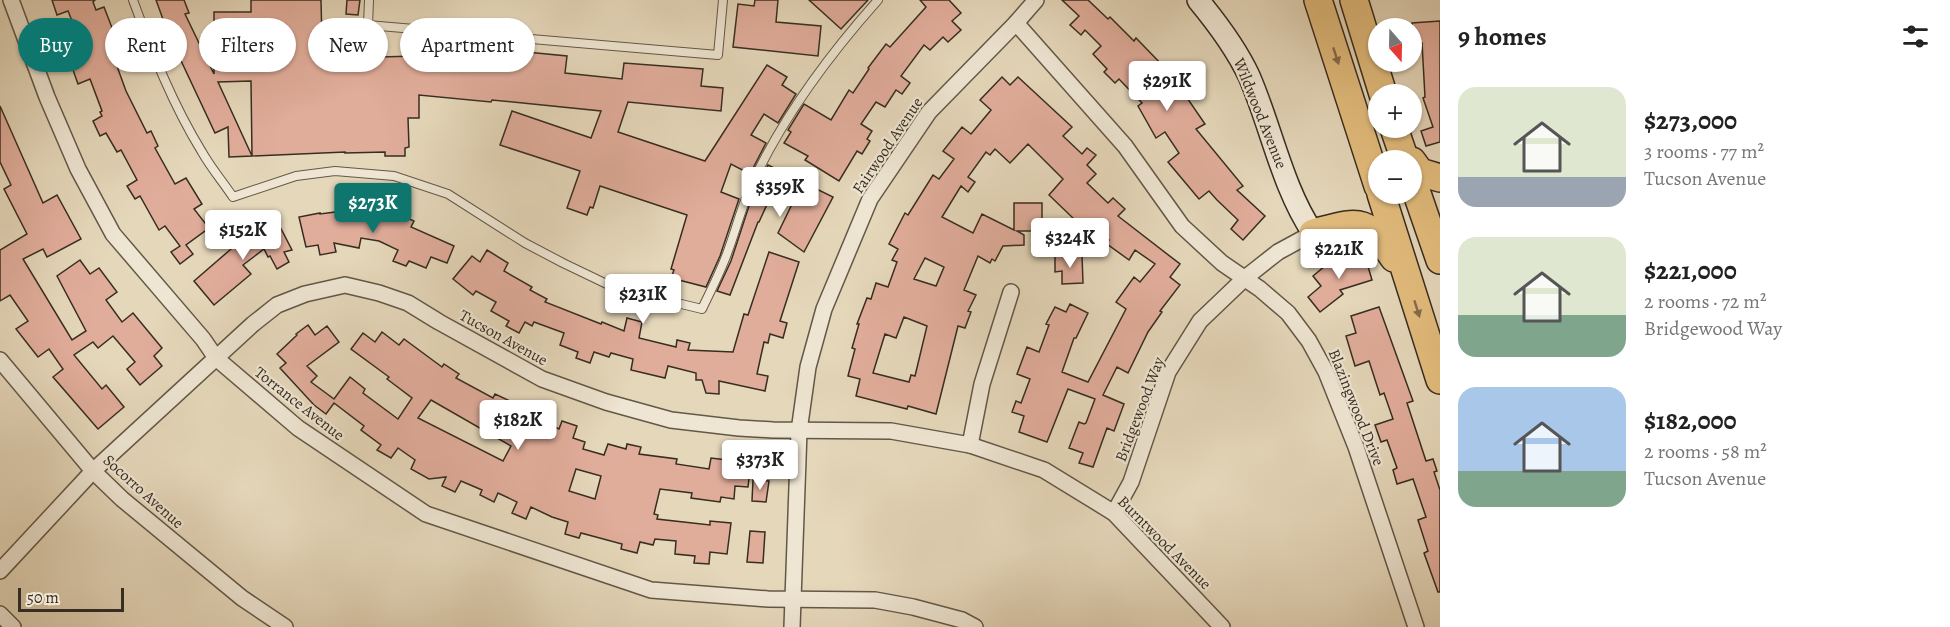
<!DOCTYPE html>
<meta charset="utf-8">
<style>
:root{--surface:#fff;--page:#f2f2f2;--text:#222;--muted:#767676;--accent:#0f766e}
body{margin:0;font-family:Alegreya,serif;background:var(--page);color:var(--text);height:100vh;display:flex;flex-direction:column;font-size:22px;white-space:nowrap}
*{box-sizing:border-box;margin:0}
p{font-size:20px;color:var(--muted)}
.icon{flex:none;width:33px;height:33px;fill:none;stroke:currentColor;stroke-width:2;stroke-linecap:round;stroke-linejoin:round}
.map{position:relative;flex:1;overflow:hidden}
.panel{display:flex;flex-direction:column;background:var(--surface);width:510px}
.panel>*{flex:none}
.banner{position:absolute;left:18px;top:18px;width:570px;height:54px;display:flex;gap:12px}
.needle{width:39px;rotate:160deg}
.tools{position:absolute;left:1368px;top:18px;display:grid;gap:12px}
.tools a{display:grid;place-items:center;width:54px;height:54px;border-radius:50%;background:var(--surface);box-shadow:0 2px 4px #0004;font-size:30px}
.scale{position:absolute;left:18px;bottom:15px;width:106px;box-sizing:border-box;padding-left:6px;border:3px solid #372d21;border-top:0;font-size:16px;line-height:21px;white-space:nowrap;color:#372d21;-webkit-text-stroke:4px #eee5d2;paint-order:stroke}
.price{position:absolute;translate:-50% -51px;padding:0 14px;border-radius:6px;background:#fff;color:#222;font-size:20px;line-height:39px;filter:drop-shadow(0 2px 3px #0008)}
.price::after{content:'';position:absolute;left:50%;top:36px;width:18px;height:14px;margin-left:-9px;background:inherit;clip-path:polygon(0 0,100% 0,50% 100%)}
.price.active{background:var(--accent);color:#fff}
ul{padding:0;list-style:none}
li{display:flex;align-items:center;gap:18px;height:150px;padding:0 18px}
li span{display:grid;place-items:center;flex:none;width:168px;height:120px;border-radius:18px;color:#555}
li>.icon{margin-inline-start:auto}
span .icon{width:72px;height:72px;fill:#fffc;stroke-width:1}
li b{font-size:26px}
h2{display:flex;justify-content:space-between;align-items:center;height:72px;padding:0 18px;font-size:26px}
.pill{padding:0 21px;border-radius:27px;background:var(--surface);box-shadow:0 2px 4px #0004;font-size:21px;line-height:54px}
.pill.active{background:var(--accent);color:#fff}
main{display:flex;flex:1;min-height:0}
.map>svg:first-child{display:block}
.building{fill:#e1ad9b;stroke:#372d21;stroke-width:1.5;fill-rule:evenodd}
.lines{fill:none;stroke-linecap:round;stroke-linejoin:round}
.lane-casing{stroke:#625847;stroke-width:10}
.street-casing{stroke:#625847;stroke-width:18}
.secondary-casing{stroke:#372d21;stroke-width:24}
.highway-casing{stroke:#372d21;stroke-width:30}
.lane{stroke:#eee5d2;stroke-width:8}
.street{stroke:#eee5d2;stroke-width:15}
.secondary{stroke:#eee5d2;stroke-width:21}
.highway{stroke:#e2bc7d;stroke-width:27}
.oneway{fill:#846d4a}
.labels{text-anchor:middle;stroke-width:4.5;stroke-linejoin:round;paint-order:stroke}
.street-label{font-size:16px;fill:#372d21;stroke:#eee5d2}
</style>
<main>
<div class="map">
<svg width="1440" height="627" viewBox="0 0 1440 627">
<rect width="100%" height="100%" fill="#e5d7ba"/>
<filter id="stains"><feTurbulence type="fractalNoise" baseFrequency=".00333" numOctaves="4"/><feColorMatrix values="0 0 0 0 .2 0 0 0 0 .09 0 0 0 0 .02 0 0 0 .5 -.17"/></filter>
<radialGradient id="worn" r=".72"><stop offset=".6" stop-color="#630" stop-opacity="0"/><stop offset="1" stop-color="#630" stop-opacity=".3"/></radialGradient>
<!-- building -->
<g class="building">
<path d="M52,0H95L93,2L96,10L104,7L114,33L108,35L112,46L110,47L126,91L147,133L151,131L158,146L155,148L175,184L186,178L202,204L194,209L209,228L186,245L193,254L180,264L171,252L180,246L165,226L159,230L140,196L135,199L127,186L137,180L121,150L117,152L106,133L100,136L93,121L102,116L100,112L102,111L90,79L78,84L73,70L78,68L72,52L83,48L68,11L57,15Z"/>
<path d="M156,0H184L189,13L185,14L214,74V12H251V0H321L322,42H328L329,54L378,53V57L418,56V59L442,61L444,44L567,56L565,73L622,79L624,63L703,69L701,86L723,88L721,111L628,102L618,132L705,161L767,65L787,77L782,85L796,94L778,123L764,114L751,135L766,143L750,174L731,164L721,192L739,199L720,256L706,287L671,278L674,270L671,269L687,215L600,186L593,208L590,207L587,215L567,208L580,171L500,145L512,111L591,138L601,111L492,100L491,102L419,95V118H408L409,147L405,148V156H385V152L345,153V152L252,156L251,81L218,82L252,156L229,157L228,127L215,133L168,33Z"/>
<path d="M347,0H360L358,15L346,14Z"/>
<path d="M755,0H778L776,22L821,26L818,56L733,47L738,4L754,6Z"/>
<path d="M809,0H868L841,29Z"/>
<path d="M920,0H949L961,13L952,21L961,30L948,42L943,37L930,50L924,45L901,76L910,83L902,94L896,90L885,107L876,102L861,124L872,131L867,139L870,141L862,154L857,151L839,181L805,160L808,156L784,143L791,132L788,130L804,104L831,120L849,90L853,93L869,69L868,68L886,44L890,47L926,7Z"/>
<path d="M1062,0H1088L1108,19L1110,17L1134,41L1136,38L1166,69L1175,63L1184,77L1190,73L1197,83L1183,92L1205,124L1196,129L1243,186L1237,190L1265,216L1243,240L1231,229L1238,220L1217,200L1209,191L1199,199L1168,162L1179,153L1165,132L1156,138L1138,106L1142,103L1119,79L1115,83L1104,72L1107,69L1093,54L1101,46L1085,30L1081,35L1070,25L1079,16Z"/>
<path d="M1440,21V142L1426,146L1421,131L1433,127L1423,98L1425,97L1422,43L1412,44V23Z"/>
<path d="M1002,77L1010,85L1018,77L1072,127L1063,136L1082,154L1087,148L1096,155L1087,165L1096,174L1087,183L1108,203L1113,198L1125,209L1118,216L1180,264L1170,277L1180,285L1160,311L1162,312L1148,332L1128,373L1117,367L1103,395L1124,404L1114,431L1107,428L1093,467L1079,463L1083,453L1069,448L1079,422L1084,424L1086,423L1095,399L1068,389L1047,442L1019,432L1024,416L1012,412L1016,401L1021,403L1030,379L1017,374L1027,347L1039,352L1049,325L1046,324L1055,307L1066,312L1070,304L1088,313L1076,338H1074L1062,372L1088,382L1126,309L1116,302L1134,277L1140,282L1155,264L1135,250L1129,260L1107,244L1109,240L1089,221L1083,226L1075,220L1049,195L1063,179L1028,144L1010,163L995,149L990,155L986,152L968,177L975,182L968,192L961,186L942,217L973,233L982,214L1014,230V203H1042V231H1017L1024,235V245L1003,246L995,261L992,259L990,263L978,256L964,290L976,295L968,311L971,312L965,328L958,326L936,414L908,406L907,409L856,396L860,379L848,376L855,349L852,348L859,324H857L867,298L871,299L876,283L888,287L897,262L892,260L898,249L889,244L905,213L908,215L933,175L939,179L954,159L943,151L962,127L971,134L991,110L980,100ZM925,258L944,267L936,286L914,279ZM904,317L927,326L915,376L911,375L909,382L873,373L885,334L896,338Z"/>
<path d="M0,106L43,203L57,195L81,239L47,257L43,249L23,259L72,340L86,331L57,276L80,260L90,274L99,268L117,292L106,300L122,322L133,313L162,348L154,356L162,366L140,385L127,369L135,362L113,336L98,348L93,342L74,355L102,389L106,385L124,407L98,429L53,377L63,369L49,349L38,357L16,329L28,321L10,295L0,301V250L27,234L4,189L11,185L0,162Z"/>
<path d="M768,165L833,197L804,252L778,233L794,200L774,189L759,222H758L730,295L717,291L731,261L750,203L753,204L759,191L763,182L761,180Z"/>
<path d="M345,201L358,204L357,207L385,212L386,208L414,221L411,227L454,246L447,263L431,257L426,268L409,261L406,266L393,261L398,250L379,241L361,238L359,248L334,243L336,252L320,255L318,245L306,247L299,217L320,213V214L343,211Z"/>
<path d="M277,221L292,250L284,252L289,262L277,269L270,256L268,257L264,249L243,265L251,274L214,305L194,281L231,249L226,243L239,232L244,238Z"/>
<path d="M487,250L508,263L504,271L532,287L530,290L547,299L545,302L601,324L602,322L624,331L627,318L642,322L639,338L676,347L677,340L690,343L688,350L733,352L744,314L748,315L769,252L799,262L780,321L787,323L783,338L770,334L768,343L764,342L757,374L768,376L765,391L719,381V394L706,393L702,380H696V373L668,366L665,378L631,370L633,359L611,353L609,357L594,352L590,363L576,358L578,352L560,345L564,333L534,322L532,326L525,322L519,333L506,326L509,321L491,311L496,302L476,291L473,295L453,279L472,256L480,262Z"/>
<path d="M1364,253L1372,280L1340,290L1343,294L1320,312L1308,297L1321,286L1313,276L1325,266Z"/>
<path d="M1082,255L1083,283L1062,284V271L1055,272V256Z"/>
<path d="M1379,307L1413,401L1407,403L1426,461L1433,459L1437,471L1434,472L1440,490V592H1438L1424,553L1428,551L1418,520L1426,517L1413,479L1397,484L1393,470L1397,468L1387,440L1381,442L1375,425L1393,419L1384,393L1380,395L1369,361L1355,366L1346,336L1356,333L1351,316Z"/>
<path d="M308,325L315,335L327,326L339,342L307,366L317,376L311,382L334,399L350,377L365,389L363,393L398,419L412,398L387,379L389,377L351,349L363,333L375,342L382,332L399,345L404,339L442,367L444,364L459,374L456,378L493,398L495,394L523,407L521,411L559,429L562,421L577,426L573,438L585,442L583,449L604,455L608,444L626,449L627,444L641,447L639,454L677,459L676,464L709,469L711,458L727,460L726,466L750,469L748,487L735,486L734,499L721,497L720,502L691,498L692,493L660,489L654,514L658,515L657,519L710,525V521L731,523L727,554L710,552L709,564L694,563L695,556L675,554L676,541L655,539L653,545L640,542L637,553L621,549L622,544L581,533L579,538L565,534L568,522L552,517L531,507L526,519L512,513L517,502L498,493L494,502L480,495L482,490L461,481L455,492L442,486L446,477L429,479L411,469L415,460L398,448L391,458L377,450L381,445L361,430L364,426L334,403L326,414L314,405L280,368L286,363L277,354L297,335L296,334ZM431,400L511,446L503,461L418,418ZM576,469L601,476L595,499L569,491Z"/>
<path d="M753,480L769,481L766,502L752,501Z"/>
<path d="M750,531L765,532L763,563L747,562Z"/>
</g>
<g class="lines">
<defs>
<g id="lane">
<path d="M133,0C152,52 173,105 202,152C211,168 223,182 233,197L296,176L335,171L394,176L448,194L525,243L563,263L615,288L702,309C711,290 721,271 728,251C736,229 742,206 751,186C782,118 829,55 878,0"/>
<path d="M369,0L368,25L718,55L723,0"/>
</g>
<g id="street">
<path d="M11,0L47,97L78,169L113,234L203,339L216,358L298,428L426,514L651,590L768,599L875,600L913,607L962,620L975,627"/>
<path d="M1016,23L1125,146L1182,226L1222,263L1260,289L1288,313L1309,341L1326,372L1356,447L1416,627"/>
<path d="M0,360L93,471L122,499L242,598L285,627"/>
<path d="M970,445L982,384L1011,292"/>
<path d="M1114,513L1131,482L1168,372L1200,321L1245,278L1278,252L1313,233"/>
<path d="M0,571L93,471L253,324L277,305L305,294L345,285L379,293L408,303L439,322L542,379L606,402L671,420L739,428L773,430L891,431L970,445L1044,470L1114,513L1222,627"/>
<path d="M0,614L13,627"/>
<path d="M792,627L799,431L808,367L824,309L870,199L929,112L1016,23L1036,0"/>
</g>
<path id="secondary" d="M1198,0C1217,23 1236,48 1249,76C1271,126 1282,187 1313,233"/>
<g id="highway">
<path d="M1318,0L1378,186"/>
<path d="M1354,0L1383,94"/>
<path d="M1394,128L1405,160"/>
<path d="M1412,161L1420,172L1440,178"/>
<path d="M1412,179L1440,260"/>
<path d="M1381,194L1440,380"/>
<path d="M1313,233C1360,221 1365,216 1394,258"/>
</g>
</defs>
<!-- lane casing -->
<use href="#lane" class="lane-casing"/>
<!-- street casing -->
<use href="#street" class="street-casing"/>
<!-- secondary casing -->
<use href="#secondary" class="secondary-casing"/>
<!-- highway casing -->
<use href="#highway" class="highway-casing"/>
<!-- lane -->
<use href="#lane" class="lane"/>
<!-- street -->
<use href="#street" class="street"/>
<!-- secondary -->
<use href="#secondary" class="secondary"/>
<!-- highway -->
<use href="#highway" class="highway"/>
</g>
<!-- one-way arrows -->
<defs><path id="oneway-solid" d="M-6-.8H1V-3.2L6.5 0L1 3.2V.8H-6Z" transform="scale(1.5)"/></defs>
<g class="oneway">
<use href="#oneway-solid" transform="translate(1336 56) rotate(72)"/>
<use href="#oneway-solid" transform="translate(1417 309) rotate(73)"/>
</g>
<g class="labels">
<!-- street labels -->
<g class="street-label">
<text transform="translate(1261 113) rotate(68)" y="6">Wildwood Avenue</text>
<text transform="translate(887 145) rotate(-56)" y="6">Fairwood Avenue</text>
<text transform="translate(504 337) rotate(29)" y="6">Tucson Avenue</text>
<text transform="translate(300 403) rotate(38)" y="6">Torrance Avenue</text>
<text transform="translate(1357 407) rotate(68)" y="6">Blazingwood Drive</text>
<text transform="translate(1139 409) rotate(-69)" y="6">Bridgewood Way</text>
<text transform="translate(144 491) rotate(42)" y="6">Socorro Avenue</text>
<text transform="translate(1165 542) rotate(45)" y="6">Burntwood Avenue</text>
</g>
</g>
<rect width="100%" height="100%" filter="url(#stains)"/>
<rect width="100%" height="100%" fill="url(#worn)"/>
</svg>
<div class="tools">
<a><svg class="needle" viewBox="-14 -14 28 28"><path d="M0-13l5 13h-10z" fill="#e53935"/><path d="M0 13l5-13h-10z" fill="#767676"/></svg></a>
<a>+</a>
<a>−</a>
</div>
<div class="scale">50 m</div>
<b class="price" style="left:1167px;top:112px">$291K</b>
<b class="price" style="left:780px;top:218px">$359K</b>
<b class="price active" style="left:373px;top:234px">$273K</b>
<b class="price" style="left:243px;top:261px">$152K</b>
<b class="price" style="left:1070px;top:269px">$324K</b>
<b class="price" style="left:1339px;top:280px">$221K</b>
<b class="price" style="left:643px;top:325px">$231K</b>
<b class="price" style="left:518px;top:451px">$182K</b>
<b class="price" style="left:760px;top:491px">$373K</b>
<div class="banner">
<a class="pill active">Buy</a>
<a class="pill">Rent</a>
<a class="pill">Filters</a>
<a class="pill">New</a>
<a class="pill">Apartment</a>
</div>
</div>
<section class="panel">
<h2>9 homes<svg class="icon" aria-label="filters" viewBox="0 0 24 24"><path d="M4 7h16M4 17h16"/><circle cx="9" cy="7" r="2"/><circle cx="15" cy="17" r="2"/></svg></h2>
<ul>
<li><span style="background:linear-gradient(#dfe7d0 75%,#9aa5b1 0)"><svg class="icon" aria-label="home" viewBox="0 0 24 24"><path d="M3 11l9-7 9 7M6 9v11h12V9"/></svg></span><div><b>$273,000</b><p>3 rooms · 77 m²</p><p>Tucson Avenue</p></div></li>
<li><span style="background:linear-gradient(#dfe7d0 65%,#7fa58c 0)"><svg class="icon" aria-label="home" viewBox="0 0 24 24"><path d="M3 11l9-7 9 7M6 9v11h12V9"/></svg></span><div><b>$221,000</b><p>2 rooms · 72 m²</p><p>Bridgewood Way</p></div></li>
<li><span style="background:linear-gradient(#a9c7e8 70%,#7fa58c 0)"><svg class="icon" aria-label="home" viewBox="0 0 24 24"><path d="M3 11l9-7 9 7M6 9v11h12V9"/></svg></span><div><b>$182,000</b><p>2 rooms · 58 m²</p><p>Tucson Avenue</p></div></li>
</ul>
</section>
</main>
